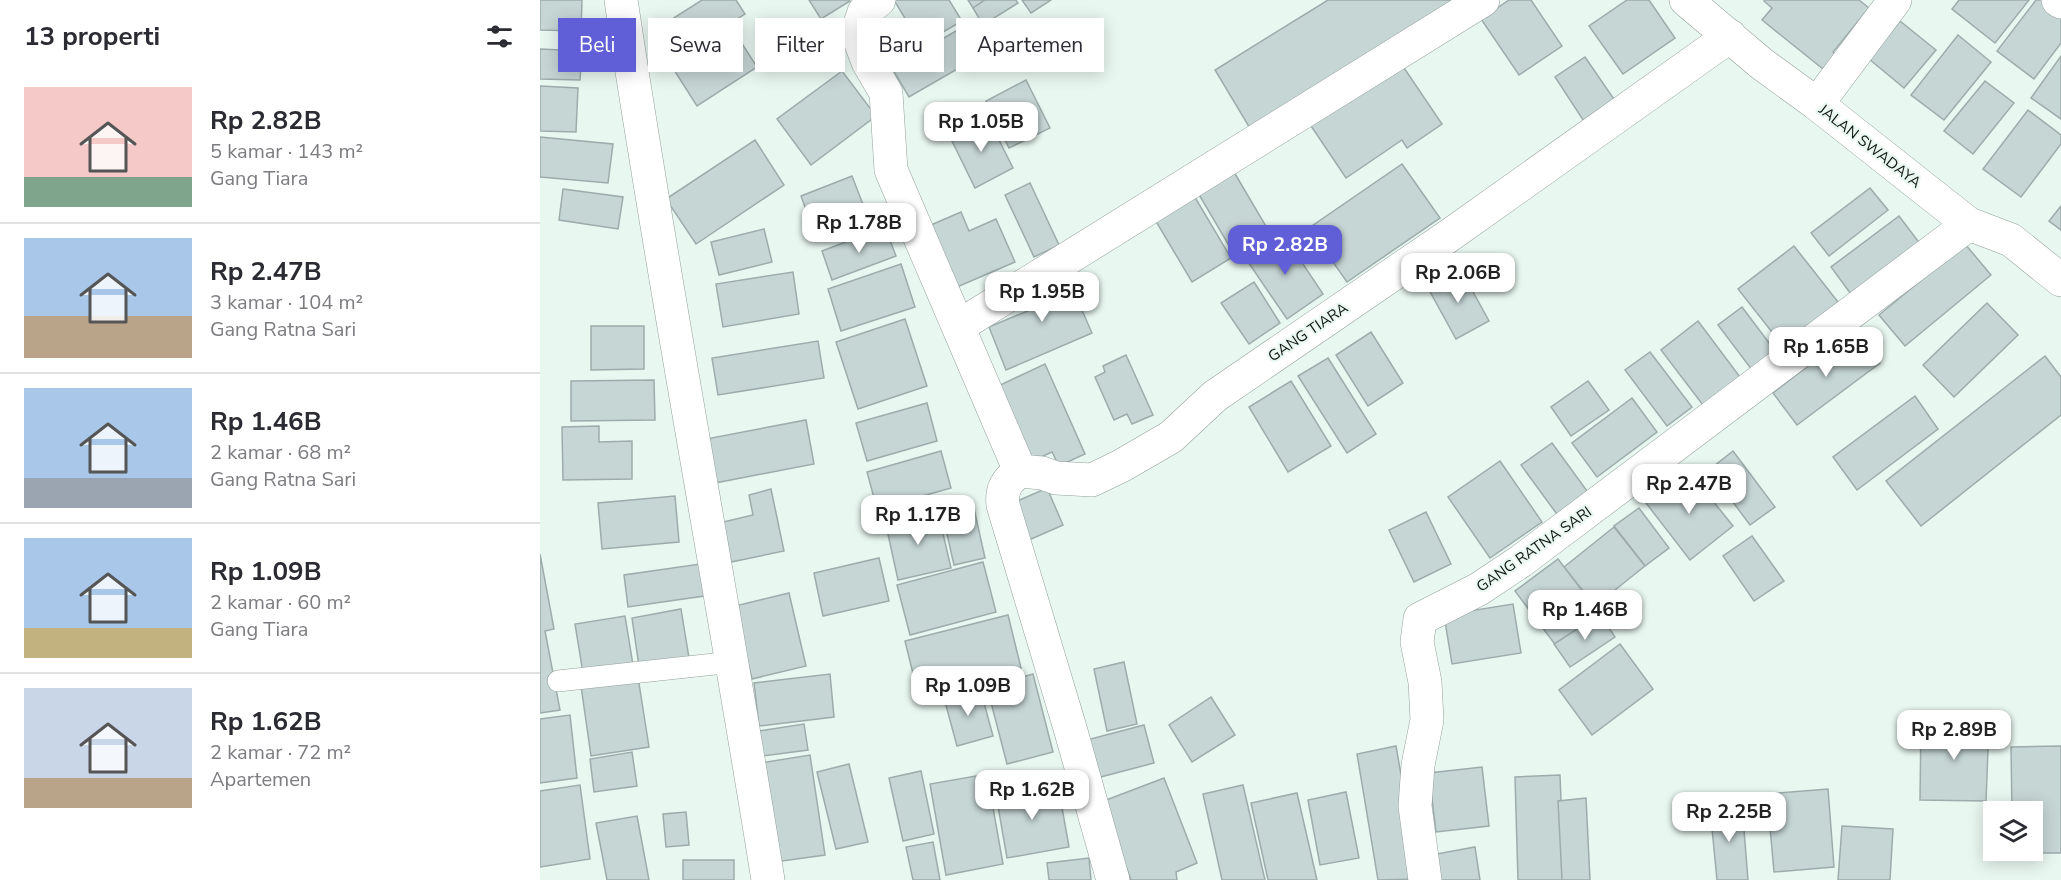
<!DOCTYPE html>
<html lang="id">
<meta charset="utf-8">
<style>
:root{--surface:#fff;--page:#f7f7f7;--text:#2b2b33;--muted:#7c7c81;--line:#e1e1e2;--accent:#615fd7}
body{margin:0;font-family:"Nunito Sans",sans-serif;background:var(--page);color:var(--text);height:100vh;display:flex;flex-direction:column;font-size:22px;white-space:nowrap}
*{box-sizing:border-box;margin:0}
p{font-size:20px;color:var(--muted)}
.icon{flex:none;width:33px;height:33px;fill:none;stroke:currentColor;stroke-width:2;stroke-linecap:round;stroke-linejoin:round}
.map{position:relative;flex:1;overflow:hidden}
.sheet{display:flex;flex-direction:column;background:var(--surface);width:540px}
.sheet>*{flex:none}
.guide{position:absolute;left:18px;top:18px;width:570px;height:54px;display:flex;gap:12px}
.buttons{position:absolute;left:1443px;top:801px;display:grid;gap:12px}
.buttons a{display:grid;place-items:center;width:60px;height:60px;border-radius:0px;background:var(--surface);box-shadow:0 3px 15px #0003;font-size:30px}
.price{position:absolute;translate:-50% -51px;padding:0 14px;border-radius:12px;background:#fff;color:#222;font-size:20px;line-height:39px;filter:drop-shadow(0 2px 3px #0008)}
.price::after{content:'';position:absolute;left:50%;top:36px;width:18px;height:14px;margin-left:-9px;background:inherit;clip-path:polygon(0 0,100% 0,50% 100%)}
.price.selected{background:var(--accent);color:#fff}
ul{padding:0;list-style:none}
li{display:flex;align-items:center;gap:18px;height:150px;padding:0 24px}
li+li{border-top:2px solid var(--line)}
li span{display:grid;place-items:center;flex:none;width:168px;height:120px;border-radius:0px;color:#555}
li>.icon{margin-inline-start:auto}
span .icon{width:72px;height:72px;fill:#fffc;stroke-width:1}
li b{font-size:26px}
h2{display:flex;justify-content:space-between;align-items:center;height:72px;padding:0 24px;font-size:26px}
.pill{padding:0 21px;border-radius:0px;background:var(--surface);box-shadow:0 3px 15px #0003;font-size:21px;line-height:54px}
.pill.selected{background:var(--accent);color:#fff}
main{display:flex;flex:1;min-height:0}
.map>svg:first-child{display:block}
.building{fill:#c6d6d5;stroke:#9dacab;stroke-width:1.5}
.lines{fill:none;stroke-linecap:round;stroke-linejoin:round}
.lane-casing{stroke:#93a09b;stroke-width:22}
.street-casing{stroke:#93a09b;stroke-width:34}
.lane{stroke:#fff;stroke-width:21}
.street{stroke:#fff;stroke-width:33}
.labels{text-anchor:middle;stroke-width:4.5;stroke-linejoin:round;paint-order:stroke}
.street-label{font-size:15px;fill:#0e1311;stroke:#e9f7f1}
</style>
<main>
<section class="sheet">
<h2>13 properti<svg class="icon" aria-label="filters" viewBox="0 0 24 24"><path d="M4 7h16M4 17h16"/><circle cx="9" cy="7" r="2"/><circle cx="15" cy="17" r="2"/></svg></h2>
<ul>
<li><span style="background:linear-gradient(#f6c9c9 75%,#7fa58c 0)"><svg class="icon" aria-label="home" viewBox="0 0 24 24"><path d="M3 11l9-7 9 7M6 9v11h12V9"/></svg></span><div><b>Rp 2.82B</b><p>5 kamar · 143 m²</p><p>Gang Tiara</p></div></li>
<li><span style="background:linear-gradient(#a9c7e8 65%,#b9a48a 0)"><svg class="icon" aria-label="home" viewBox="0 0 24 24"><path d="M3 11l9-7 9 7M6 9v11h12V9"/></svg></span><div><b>Rp 2.47B</b><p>3 kamar · 104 m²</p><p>Gang Ratna Sari</p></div></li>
<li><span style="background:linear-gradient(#a9c7e8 75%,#9aa5b1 0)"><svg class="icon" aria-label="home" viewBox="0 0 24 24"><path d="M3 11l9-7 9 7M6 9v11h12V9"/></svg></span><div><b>Rp 1.46B</b><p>2 kamar · 68 m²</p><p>Gang Ratna Sari</p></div></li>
<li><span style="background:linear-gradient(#a9c7e8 75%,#c2b280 0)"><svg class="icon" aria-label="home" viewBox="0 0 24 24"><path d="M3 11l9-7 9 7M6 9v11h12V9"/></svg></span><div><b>Rp 1.09B</b><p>2 kamar · 60 m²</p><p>Gang Tiara</p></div></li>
<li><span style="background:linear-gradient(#c9d6e8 75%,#b9a48a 0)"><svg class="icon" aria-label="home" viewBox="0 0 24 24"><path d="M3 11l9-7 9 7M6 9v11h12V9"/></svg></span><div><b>Rp 1.62B</b><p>2 kamar · 72 m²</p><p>Apartemen</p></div></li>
</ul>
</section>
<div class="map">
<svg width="1521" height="880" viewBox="0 0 1521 880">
<rect width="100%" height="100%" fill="#e9f7f1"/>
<!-- building -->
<g class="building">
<path d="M0,0H42L41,31L0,30Z"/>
<path d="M162,0H196L205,14L137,58L118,28Z"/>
<path d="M269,0H309L310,1L281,19Z"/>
<path d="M354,0H409L422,21L381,45Z"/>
<path d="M428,0H445L433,8Z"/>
<path d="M445,0H476L478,3L443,25L433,8Z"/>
<path d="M482,0H511L491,13Z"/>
<path d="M788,0H922L711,130L675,70Z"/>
<path d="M969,0H991L1022,46L979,75L941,19Z"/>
<path d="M1087,0H1109L1135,38L1083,74L1049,26Z"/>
<path d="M1225,0H1319L1329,8L1293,52L1296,54L1283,69L1222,20L1232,8L1224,1Z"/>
<path d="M1419,0H1489L1455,43L1412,9Z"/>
<path d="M1496,0H1508L1521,10V43L1494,79L1457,51Z"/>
<path d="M1360,21L1396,50L1364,88L1329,59Z"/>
<path d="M428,24L445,53L369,97L352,68Z"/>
<path d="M194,31L217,67L157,106L134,70Z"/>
<path d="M1418,35L1451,62L1404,120L1371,95Z"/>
<path d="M0,49L42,51L40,80L0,79Z"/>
<path d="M1521,56V119L1491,98Z"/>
<path d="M1045,57L1078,105L1047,126L1015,77Z"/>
<path d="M858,59L902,124L867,148L862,140L806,178L767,120Z"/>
<path d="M302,71L336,116L271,165L237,119Z"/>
<path d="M486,80L510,128L469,148L446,101Z"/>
<path d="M1445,81L1474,103L1433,154L1404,131Z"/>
<path d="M0,86L38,88L36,132L0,131Z"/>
<path d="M1488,110L1521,135V144L1481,197L1443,169Z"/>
<path d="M448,118L473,168L435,188L410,137Z"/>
<path d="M0,137L73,144L68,183L0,177Z"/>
<path d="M215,140L244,185L156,244L126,199Z"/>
<path d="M862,164L900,218L807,282L769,228Z"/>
<path d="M694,172L727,228L691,249L658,193Z"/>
<path d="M312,176L329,220L277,240L261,196Z"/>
<path d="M490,183L519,245L494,257L465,195Z"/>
<path d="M1330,188L1348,210L1289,256L1271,233Z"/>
<path d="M23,189L83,197L78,229L19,220Z"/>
<path d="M653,194L691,258L652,282L614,218Z"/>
<path d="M1521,206V230L1509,221Z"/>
<path d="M421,212L429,231L456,219L475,262L417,287L391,225Z"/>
<path d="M1359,216L1381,245L1313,297L1291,267Z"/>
<path d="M345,227L356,256L292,280L282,251Z"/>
<path d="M224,229L232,262L179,275L171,242Z"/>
<path d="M743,234L783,294L747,319L706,259Z"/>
<path d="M1425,244L1451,275L1365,346L1339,315Z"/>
<path d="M1254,246L1298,302L1243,346L1198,289Z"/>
<path d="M361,264L375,307L301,331L288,289Z"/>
<path d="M921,270L949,321L916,339L888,288Z"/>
<path d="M525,271L552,333L466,370L449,327L497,307L488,287Z"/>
<path d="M253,272L259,314L183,327L176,284Z"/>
<path d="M714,282L740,323L709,344L681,303Z"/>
<path d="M1447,303L1478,335L1414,397L1383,365Z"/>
<path d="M1202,307L1236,352L1212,370L1178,325Z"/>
<path d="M365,319L387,386L318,409L296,342Z"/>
<path d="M1158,321L1203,381L1166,409L1121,350Z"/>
<path d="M51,326H104V369L51,370Z"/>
<path d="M1315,330L1340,363L1257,425L1233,393Z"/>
<path d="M831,332L863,383L828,406L796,355Z"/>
<path d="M278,341L284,378L178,395L172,358Z"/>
<path d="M1110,352L1152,407L1127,426L1085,370Z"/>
<path d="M586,355L613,415L592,424L587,414L574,420L555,377L565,372L563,366Z"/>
<path d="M1505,356L1521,377V415L1381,526L1346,481Z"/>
<path d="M788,358L836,434L807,453L758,376Z"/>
<path d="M505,364L545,454L519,466L512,452L492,461L458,386Z"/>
<path d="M114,380L115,420L31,421V381Z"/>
<path d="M751,381L791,446L748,472L709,407Z"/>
<path d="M1048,381L1069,410L1031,436L1011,407Z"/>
<path d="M1375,396L1398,429L1317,490L1293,457Z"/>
<path d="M1092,398L1117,432L1057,477L1032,443Z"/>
<path d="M387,403L397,441L327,461L316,423Z"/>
<path d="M266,420L274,464L175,483L166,439Z"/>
<path d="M59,426V442L92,441V479L23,480L22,427Z"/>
<path d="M1012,443L1050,495L1019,517L981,465Z"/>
<path d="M401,451L411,488L337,509L327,472Z"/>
<path d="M1193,451L1235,507L1210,525L1169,470Z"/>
<path d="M960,461L1002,522L950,558L908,497Z"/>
<path d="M1148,470L1193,526L1150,560L1106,503Z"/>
<path d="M507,488L523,525L489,540L473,503Z"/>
<path d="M231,489L244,551L191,562L183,522L213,515L209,495Z"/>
<path d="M135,496L139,542L62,549L58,503Z"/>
<path d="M433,504L445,558L414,565L402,512Z"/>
<path d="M1099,508L1129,548L1105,566L1074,526Z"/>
<path d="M398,512L411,568L358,580L346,525Z"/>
<path d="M886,512L911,564L874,582L849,530Z"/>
<path d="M1074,527L1105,566L1055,606L1024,567Z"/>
<path d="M1212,536L1244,581L1214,601L1183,556Z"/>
<path d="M0,554L14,629L5,631L20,710L0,713Z"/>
<path d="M339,558L349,601L283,616L274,573Z"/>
<path d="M1018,559L1060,614L1017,647L975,591Z"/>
<path d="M443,562L456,612L370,635L357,585Z"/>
<path d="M160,564L164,596L88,607L84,575Z"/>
<path d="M249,593L266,666L212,679L195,606Z"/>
<path d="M973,604L981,653L912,664L904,615Z"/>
<path d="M141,609L149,658L99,666L92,618Z"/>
<path d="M1060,614L1075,637L1030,667L1014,644Z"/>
<path d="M468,615L481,668L378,694L365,641Z"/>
<path d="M85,616L93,665L43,673L35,624Z"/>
<path d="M1080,644L1113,689L1052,735L1019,690Z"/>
<path d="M584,662L597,724L567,731L554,669Z"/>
<path d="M290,674L294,717L219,726L214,683Z"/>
<path d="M493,674L513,752L467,764L447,687Z"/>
<path d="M98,677L109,747L51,756L41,686Z"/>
<path d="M440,688L453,736L417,746L404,698Z"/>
<path d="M671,697L695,735L652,762L629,725Z"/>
<path d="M30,715L37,778L0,783V719Z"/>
<path d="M1381,721L1449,723L1446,801L1380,800Z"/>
<path d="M264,724L268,750L223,756L219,731Z"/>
<path d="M604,725L614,763L553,779L543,741Z"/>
<path d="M856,746L879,879L838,880L817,754Z"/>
<path d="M1521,746V853H1472V850H1492V812H1472L1471,747Z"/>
<path d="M92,752L97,786L54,792L50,759Z"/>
<path d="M270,755L285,855L235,862L220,763Z"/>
<path d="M309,764L328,842L296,849L277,772Z"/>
<path d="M942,767L949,826L896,832L889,773Z"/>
<path d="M381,771L394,834L363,841L349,778Z"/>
<path d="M447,774L463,864L406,875L390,784Z"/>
<path d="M1020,775L1024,880H978L975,777Z"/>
<path d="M624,778L657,863L636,872L637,880H591L561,802Z"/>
<path d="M40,785L50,859L0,867V791Z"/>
<path d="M518,785L529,847L467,858L456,795Z"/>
<path d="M703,785L725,880H682L663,794Z"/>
<path d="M1288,789L1294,867L1234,872L1227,794Z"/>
<path d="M806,792L819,858L780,865L768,800Z"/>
<path d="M757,793L777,880H728L711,803Z"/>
<path d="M1046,798L1050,880H1022L1018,801Z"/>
<path d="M1202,805L1208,880H1177L1170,808Z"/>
<path d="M146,812L149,845L126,847L123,814Z"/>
<path d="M97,816L109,880H67L56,823Z"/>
<path d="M1302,826L1353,829L1350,880H1298Z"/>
<path d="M393,842L400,880H373L366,847Z"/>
<path d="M935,847L940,880H895L891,855Z"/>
<path d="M549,858L551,880H509L507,863Z"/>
<rect x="143" y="860" width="51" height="20"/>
</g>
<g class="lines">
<defs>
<path id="lane" d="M18,681L193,662"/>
<g id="street">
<path d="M81,0C125,294 181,586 228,880"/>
<path d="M339,0L324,12L317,33L328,62L346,93L351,170L480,471"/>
<path d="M1146,0L1222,64L1277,104L1429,224L1471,240L1521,280"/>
<path d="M1518,0L1521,2"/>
<path d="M1277,104L1355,0"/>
<path d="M419,326L943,0"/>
<path d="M480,471L502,473L516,478L552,480L581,466L631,437L675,396L910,235L1190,36"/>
<path d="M480,471C467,480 461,489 463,505L530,728L573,880"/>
<path d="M885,880L875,806L878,765L887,720L885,682L877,642L880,619L939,589L981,561L1429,224"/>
</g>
</defs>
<!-- lane casing -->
<use href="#lane" class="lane-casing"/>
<!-- street casing -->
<use href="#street" class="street-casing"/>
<!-- lane -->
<use href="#lane" class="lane"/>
<!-- street -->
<use href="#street" class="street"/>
</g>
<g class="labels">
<!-- street labels -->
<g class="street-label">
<text transform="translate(1330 146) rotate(38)" y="5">JALAN SWADAYA</text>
<text transform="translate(768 332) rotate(-34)" y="5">GANG TIARA</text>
<text transform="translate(994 549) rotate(-35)" y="5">GANG RATNA SARI</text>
</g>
</g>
</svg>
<div class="buttons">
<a><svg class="icon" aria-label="layers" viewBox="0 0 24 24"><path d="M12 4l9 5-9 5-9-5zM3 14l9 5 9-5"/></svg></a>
</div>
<b class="price" style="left:441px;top:153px">Rp 1.05B</b>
<b class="price" style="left:319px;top:254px">Rp 1.78B</b>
<b class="price selected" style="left:745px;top:276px">Rp 2.82B</b>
<b class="price" style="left:918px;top:304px">Rp 2.06B</b>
<b class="price" style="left:502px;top:323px">Rp 1.95B</b>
<b class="price" style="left:1286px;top:378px">Rp 1.65B</b>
<b class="price" style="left:1149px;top:515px">Rp 2.47B</b>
<b class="price" style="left:378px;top:546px">Rp 1.17B</b>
<b class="price" style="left:1045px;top:641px">Rp 1.46B</b>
<b class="price" style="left:428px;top:717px">Rp 1.09B</b>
<b class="price" style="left:1414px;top:761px">Rp 2.89B</b>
<b class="price" style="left:492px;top:821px">Rp 1.62B</b>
<b class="price" style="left:1189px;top:843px">Rp 2.25B</b>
<div class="guide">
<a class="pill selected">Beli</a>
<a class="pill">Sewa</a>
<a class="pill">Filter</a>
<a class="pill">Baru</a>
<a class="pill">Apartemen</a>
</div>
</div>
</main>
